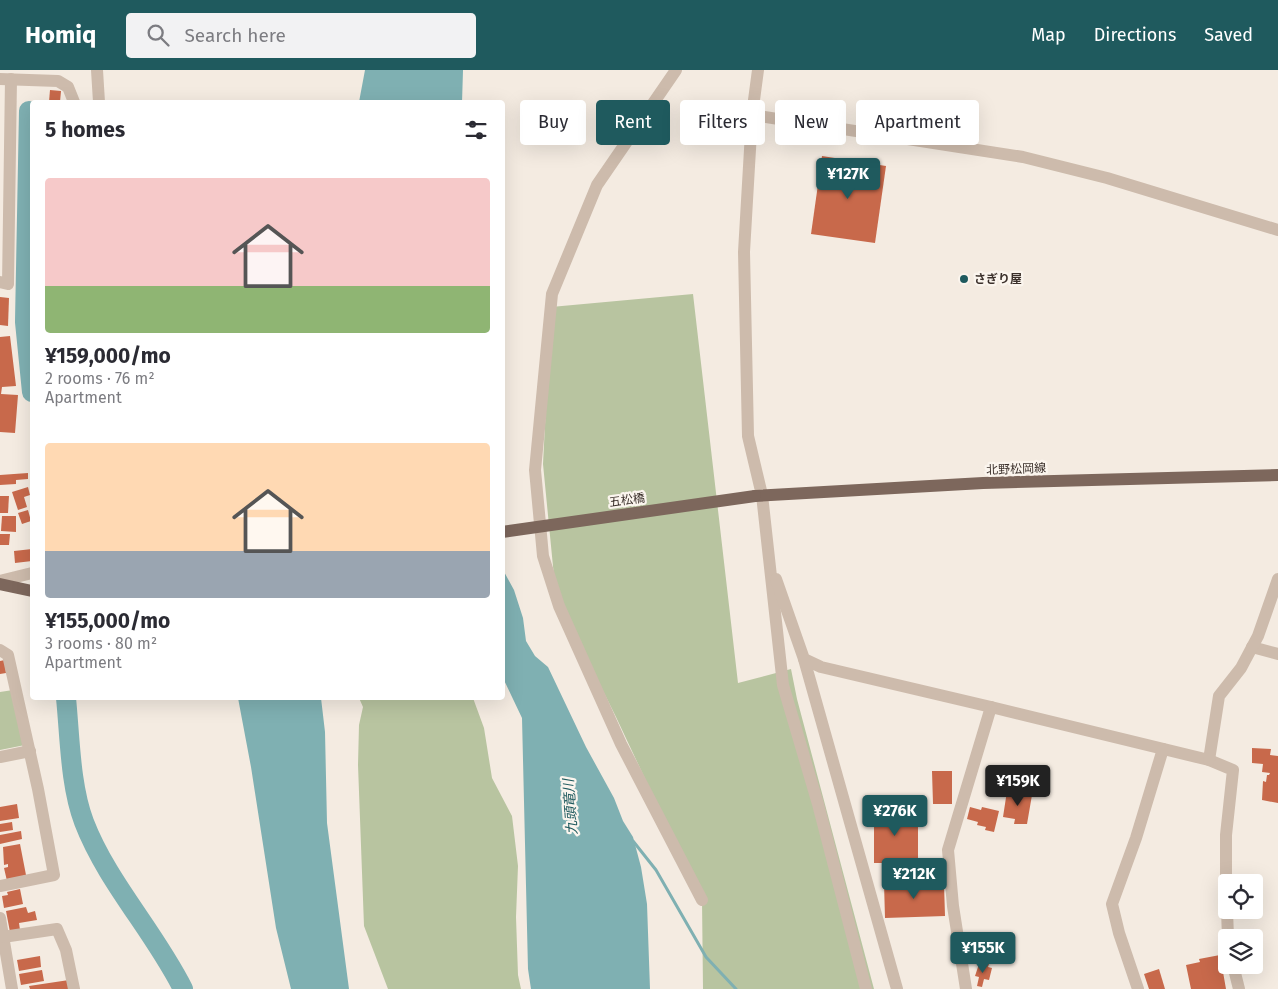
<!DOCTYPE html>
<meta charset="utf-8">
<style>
:root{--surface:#fff;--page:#f2f2f3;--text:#2b2b33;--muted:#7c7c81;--accent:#1f5a5e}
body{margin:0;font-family:"Fira Sans","Noto Sans JP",sans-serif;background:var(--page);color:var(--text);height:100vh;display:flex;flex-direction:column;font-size:19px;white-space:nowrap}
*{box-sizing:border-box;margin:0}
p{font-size:16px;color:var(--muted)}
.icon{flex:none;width:28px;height:28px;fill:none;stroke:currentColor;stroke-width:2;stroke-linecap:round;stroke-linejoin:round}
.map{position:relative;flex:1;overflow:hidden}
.details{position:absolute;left:30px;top:30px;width:475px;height:600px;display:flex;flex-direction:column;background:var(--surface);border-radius:5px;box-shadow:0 5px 20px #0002}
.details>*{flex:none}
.top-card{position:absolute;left:520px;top:30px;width:475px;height:45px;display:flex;gap:10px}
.tools{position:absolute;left:1218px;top:804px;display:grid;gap:10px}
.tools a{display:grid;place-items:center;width:45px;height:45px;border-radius:5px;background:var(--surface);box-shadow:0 5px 20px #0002;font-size:25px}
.price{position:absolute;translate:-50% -42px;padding:0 11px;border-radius:5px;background:var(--accent);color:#fff;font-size:16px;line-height:32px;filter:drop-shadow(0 1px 2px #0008)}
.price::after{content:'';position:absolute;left:50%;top:30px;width:15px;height:11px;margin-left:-8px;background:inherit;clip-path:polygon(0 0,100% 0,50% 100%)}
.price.active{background:#222;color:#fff}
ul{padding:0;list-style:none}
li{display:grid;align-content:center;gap:10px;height:265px;padding:0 15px}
li span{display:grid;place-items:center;height:155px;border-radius:5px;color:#555}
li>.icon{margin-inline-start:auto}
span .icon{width:90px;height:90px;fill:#fffc;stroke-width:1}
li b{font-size:21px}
h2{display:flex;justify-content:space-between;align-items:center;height:60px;padding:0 15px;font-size:21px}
.tag{padding:0 18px;border-radius:5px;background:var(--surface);box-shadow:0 5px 20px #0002;font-size:18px;line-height:45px}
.tag.active{background:var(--accent);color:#fff}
header{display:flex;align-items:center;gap:30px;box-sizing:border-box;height:70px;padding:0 25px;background:var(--accent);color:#fff}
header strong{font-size:24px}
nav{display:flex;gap:28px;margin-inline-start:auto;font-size:18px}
.search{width:350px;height:45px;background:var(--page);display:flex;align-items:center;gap:12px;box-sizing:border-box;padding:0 18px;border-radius:5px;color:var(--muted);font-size:19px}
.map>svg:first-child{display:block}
.green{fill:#b8c4a0}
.water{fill:#7fb0b2}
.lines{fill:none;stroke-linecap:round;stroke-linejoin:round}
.stream{stroke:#7fb0b2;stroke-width:3}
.river{stroke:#7fb0b2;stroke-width:20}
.building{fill:#c8694b}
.minor{stroke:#cdbbac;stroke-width:12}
.major{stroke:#7d675c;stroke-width:12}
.major-bridge{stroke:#7d675c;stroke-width:12}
.poi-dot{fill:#1f5a5e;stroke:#fbf5ee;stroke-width:2}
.labels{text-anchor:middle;stroke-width:4.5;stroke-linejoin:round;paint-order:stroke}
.poi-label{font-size:12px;font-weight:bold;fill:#3b302b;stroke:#fbf5ee;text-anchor:start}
.street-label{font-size:12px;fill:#3b302b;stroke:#fbf5ee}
.water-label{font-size:14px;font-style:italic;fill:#1f5a5e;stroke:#fbf5ee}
</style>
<header>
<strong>Homiq</strong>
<div class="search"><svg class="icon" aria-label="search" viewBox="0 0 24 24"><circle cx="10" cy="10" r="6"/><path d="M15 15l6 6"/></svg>Search here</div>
<nav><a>Map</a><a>Directions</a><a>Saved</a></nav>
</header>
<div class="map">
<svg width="1278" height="919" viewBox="0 0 1278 919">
<rect width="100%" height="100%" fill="#f4ebe1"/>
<!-- green -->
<g class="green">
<path d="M693,224L738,613L791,599L797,629L874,919H703L702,830L616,647L556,527L543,394L551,237Z"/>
<path d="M13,620L25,675L0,680V622Z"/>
<path d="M359,628H473L484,658L492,708L512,746L518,796L516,847L518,905L521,919H388L364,856L358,695L359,655L363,637Z"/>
</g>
<!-- water -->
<g class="water">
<path d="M365,0H463L462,32H359Z"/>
<path d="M502,498L514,520L523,548L526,571L535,586L548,597L586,677L614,728L623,751L633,767L641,797L647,834L650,919H531L528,899L522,648L503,608Z"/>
<path d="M238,628H321L325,662L327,753L349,919H291L276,858L251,697Z"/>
</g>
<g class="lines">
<!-- stream -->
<path class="stream" d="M633,771L656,800L706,887L736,919"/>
<!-- river -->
<g class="river">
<path d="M29,41L25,252L32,322"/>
<path d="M66,628C70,667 70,715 84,752C107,812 154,861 183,919"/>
</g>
</g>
<!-- building -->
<g class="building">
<path d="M50,20L61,21L60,32H49Z"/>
<path d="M822,86L886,96L875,173L811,164Z"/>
<path d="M0,227L9,228L8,256L0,255Z"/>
<path d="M10,266L16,316L2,317L1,324L18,325L15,363L0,362V267Z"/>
<path d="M28,403V409L16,410V414L0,415V405Z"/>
<path d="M28,417L30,425L24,427L27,437L18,440L12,422Z"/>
<path d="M0,426H9L8,443H0Z"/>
<path d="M28,440L31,451L22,454L18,443Z"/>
<path d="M2,446H16V462L1,461Z"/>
<path d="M0,464H10L9,475H0Z"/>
<path d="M32,479V491L15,493L14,481Z"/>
<path d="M5,590L6,603L0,604V591Z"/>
<path d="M1252,678L1271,679L1270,685L1278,686V733L1262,730L1263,711L1266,712L1267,705H1269L1270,703L1262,702L1263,694L1252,693Z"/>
<path d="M932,701H952V734H933Z"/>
<path d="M1007,721L1032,725L1027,754H1014L1015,749L1003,747Z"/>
<path d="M17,734L19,748L0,751V737Z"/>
<path d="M874,737H904V750H918V793H874Z"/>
<path d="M970,737L981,740L982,737L999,741L994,762L985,760L986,757L977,755L978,752L967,749Z"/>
<path d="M12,752L13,760L0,762V754Z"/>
<path d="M21,761L22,769L0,774V765Z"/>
<path d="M20,774L26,805L7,811L4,798L8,797V794L4,795L3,777Z"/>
<path d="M904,812V815L944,814L945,846L885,848L884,813Z"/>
<path d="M20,819L23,834L4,838L2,826L8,825L7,822Z"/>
<path d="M26,837L28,843L35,841L37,850L19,853L20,860L10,862L6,841Z"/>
<path d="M1220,885L1226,919H1191L1186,895L1200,892L1199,889Z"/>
<path d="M40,886L41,897L19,901L17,890Z"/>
<path d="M983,893L989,894L988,897L992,898L989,910L984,909L982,917L977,916L979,907L975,906L979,894L982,895Z"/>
<path d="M1159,899L1165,919H1149L1144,904Z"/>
<path d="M42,900L44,911L21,915L19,904Z"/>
<path d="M69,910L70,919H30L29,916Z"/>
</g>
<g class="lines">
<!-- minor -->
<g class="minor">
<path d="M97,0L99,32"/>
<path d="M676,0L597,115L552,224L535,400L543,486L559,536L621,674L702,830"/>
<path d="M758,0L752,45L744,182L748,366L762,425L783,615L818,734L866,919"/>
<path d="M0,9L58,11L68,17L74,32"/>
<path d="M752,45L1023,87L1107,108L1278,160"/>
<path d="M0,212L8,214L11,9"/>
<path d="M776,509L804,589L821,597L991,637L1209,690L1233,700L1226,765V813"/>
<path d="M0,511L32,503"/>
<path d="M1252,577L1278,584"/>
<path d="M0,580L8,585L38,719L54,805L0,816"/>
<path d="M804,589L897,919"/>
<path d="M0,687L30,681"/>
<path d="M1209,690L1219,626L1241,598L1258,566L1278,509"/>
<path d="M1227,840L1228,868"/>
<path d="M0,848L12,919"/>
<path d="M3,867L57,859L66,880L74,919"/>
<path d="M1233,895L1239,919"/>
<path d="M966,919L953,836L948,780L991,637"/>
<path d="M1138,919L1119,863L1112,834L1136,768L1163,679"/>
</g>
<!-- major -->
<g class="major">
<path d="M755,426L983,413L1278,405"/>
<path d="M0,514L32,521"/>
</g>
<!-- major-bridge -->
<path class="major-bridge" d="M502,462L755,426"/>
</g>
<!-- markers -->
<circle class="poi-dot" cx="964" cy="209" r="5"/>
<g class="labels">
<!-- poi labels -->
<g class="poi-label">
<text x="974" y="213">さぎり屋</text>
</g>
<!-- street labels -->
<g class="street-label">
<text transform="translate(1016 399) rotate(-2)" y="4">北野松岡線</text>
<text transform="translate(627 430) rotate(-8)" y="4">五松橋</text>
</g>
<!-- water labels -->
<g class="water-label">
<text transform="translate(570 737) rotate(-94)" y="5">九頭竜川</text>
</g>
</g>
</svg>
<div class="tools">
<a><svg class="icon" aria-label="locate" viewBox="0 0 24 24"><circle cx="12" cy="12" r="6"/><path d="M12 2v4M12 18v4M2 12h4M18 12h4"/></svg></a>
<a><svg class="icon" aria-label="layers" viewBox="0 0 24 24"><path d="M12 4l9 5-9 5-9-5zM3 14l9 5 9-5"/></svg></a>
</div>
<b class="price" style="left:848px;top:130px">¥127K</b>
<b class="price active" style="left:1018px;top:737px">¥159K</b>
<b class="price" style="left:895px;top:767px">¥276K</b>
<b class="price" style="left:914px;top:830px">¥212K</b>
<b class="price" style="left:983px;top:904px">¥155K</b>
<div class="top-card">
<a class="tag">Buy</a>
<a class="tag active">Rent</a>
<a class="tag">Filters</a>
<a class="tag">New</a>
<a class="tag">Apartment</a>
</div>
<section class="details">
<h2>5 homes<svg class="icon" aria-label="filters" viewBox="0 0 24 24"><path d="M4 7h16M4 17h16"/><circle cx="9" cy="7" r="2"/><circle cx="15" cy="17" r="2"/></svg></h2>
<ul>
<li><span style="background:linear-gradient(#f6c9c9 70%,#8fb573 0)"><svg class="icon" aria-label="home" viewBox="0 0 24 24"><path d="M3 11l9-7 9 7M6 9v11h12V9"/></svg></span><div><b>¥159,000/mo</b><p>2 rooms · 76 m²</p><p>Apartment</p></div></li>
<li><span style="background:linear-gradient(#ffd9b3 70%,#9aa5b1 0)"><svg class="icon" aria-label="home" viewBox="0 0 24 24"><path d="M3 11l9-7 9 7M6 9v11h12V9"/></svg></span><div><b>¥155,000/mo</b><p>3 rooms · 80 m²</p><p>Apartment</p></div></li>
</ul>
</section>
</div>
